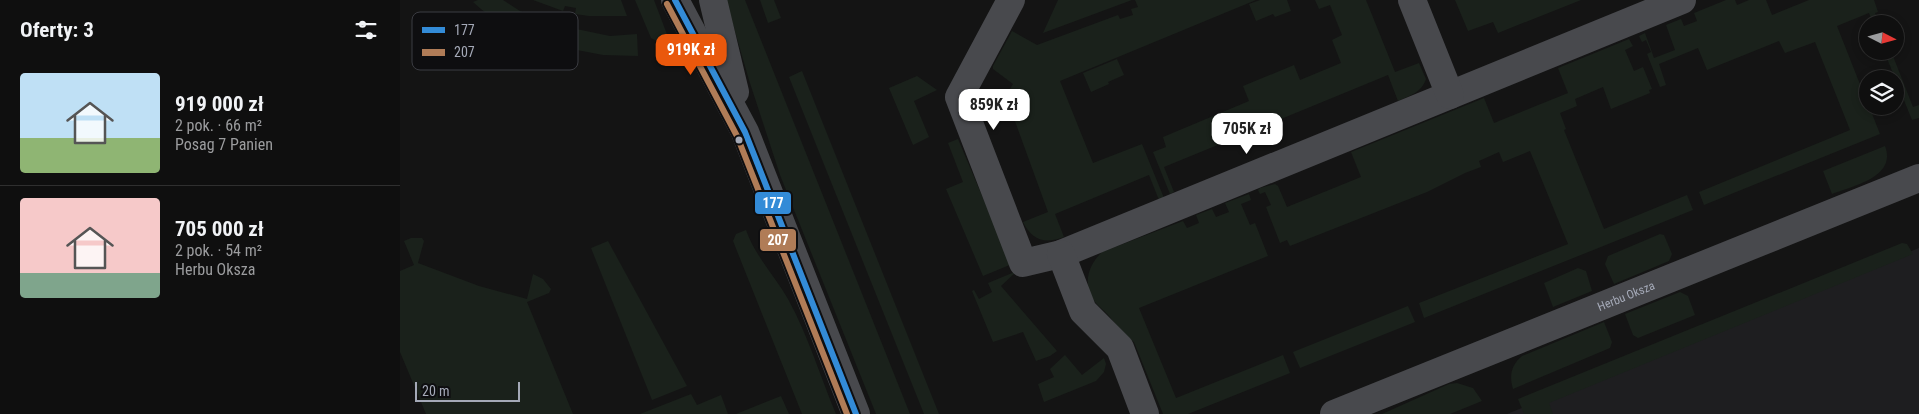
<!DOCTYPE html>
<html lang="pl">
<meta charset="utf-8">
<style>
:root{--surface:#0f0f0f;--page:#181818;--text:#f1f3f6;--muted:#9b9c9e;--line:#2f2f2f;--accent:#ea580c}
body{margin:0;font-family:"Roboto Condensed",sans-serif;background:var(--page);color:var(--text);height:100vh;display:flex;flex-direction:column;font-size:19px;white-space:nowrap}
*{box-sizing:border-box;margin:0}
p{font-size:16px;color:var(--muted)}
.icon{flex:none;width:28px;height:28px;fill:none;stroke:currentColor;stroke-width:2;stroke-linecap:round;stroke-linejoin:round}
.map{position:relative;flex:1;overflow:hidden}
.panel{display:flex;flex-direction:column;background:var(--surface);width:400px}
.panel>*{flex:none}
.needle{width:32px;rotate:96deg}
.buttons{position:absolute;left:1459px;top:15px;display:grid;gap:10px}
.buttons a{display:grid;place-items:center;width:45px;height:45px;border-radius:50%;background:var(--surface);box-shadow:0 2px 8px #0003,0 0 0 1px var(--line);font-size:25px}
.scale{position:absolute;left:15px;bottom:12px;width:105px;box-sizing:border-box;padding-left:5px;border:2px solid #a4a9b7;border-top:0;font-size:14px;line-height:18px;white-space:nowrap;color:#a4a9b7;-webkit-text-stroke:4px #0e0e10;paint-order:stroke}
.price{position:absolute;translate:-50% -42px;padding:0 11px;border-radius:10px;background:#fff;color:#222;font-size:16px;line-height:32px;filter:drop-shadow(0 1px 2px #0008)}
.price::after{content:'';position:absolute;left:50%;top:30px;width:15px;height:11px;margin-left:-8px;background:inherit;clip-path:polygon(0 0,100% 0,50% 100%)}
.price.on{background:var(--accent);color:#fff}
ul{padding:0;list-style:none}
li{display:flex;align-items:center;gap:15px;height:125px;padding:0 20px}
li+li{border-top:1px solid var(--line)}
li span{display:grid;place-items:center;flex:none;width:140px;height:100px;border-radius:5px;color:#555}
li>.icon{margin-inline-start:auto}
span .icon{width:60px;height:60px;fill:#fffc;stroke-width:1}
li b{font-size:21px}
h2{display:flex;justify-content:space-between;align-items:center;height:60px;padding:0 20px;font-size:21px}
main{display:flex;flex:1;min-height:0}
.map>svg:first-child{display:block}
.built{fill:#1e1e20}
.green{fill:#1a211b}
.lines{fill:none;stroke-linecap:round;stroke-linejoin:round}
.minor{stroke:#48494d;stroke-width:28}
.tertiary{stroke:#48494d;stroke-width:28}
.bus-1-casing{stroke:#0e0e10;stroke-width:10}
.bus-2-casing{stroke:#0e0e10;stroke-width:10}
.bus-1{stroke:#338bd7;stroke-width:6}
.bus-2{stroke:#b07c57;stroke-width:6}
.bus-dot{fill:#a4a9b7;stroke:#0e0e10;stroke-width:2}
.labels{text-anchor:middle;stroke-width:4.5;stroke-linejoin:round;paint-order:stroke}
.street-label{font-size:12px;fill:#a4a9b7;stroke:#0e0e10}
.key{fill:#0e0e10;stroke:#3b3c42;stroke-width:1}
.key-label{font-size:14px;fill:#a4a9b7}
.line-badge{stroke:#0e0e10;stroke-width:2}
.badge-label{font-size:14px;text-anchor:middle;font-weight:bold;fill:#fff}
</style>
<main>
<section class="panel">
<h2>Oferty: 3<svg class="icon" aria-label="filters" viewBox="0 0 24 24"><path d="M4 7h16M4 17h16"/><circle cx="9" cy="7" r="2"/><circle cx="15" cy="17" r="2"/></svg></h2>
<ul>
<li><span style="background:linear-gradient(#bfe0f5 65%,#8fb573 0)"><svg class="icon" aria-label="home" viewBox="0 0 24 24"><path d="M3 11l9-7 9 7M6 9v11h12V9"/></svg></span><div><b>919 000 zł</b><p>2 pok. · 66 m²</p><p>Posag 7 Panien</p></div></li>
<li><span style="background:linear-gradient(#f6c9c9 75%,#7fa58c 0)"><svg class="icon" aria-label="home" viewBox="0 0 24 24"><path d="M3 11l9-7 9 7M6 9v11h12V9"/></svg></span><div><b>705 000 zł</b><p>2 pok. · 54 m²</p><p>Herbu Oksza</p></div></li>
</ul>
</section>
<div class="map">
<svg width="1519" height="414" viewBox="0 0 1519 414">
<rect width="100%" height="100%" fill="#141414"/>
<!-- built -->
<path class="built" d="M1519,248V414H1107Z"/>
<!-- green -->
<g class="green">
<path d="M78,0H103L120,11L148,22L143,42C117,32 93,21 73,2Z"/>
<path d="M133,0H221L227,16H189L175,14L176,8L165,6L163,11Z"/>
<path d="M235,0H254L268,37L257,41L251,38Z"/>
<path d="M326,0H345L510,414H476L380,175L349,80Z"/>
<path d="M360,0H374L381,18L368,23Z"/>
<path d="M658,0H732L643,33Z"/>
<path d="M735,0H856L660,81L693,163L742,144L764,198L759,200L749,175L655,214L664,237C646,244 632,241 623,222L648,212L608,102H602L613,84L593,69V66L612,31L637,45L718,15L720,19L733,15L731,9L738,7Z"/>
<path d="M860,0H887L891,11L875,17L873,14L856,21L849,4Z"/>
<path d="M915,0H966L995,72L1019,63L1026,79C1021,93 1011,95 998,101L988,75L764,167L774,192L770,194L753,152L766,147L763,137L849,101L843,86L894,65L900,80L941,63L932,40L942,35L930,5L919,9Z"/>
<path d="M1055,0H1181L1098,33L1093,22L1068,31Z"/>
<path d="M1326,0H1335L1337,5L1349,0H1366L1372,15L1409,0H1474L1478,12L1475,13L1480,24H1473L1469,13L1437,26L1467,102L1468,106H1469L1480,134L1304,205L1299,192L1450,130L1415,42L1385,53L1379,41L1307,70L1298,48L1259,64L1266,85L1260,87L1247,54L1251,52L1246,40L1242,42L1239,36L1245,33L1254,58L1275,50L1266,25L1281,19L1284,26L1297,21L1294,13Z"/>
<path d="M162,26L210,36L237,34L238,56L203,55L156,46Z"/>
<path d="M1229,39L1233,46L1225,50L1234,71L1243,67L1252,89L1249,90L1250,93L1211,109L1203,87L1175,99L1177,106L1160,113L1166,129L1164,130L1204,229L1287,195L1293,210L1024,318L1019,303L1168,244L1130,151L1103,162L1099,152L1079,161L1081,167L1065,173L1027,192L890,246L887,240L880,243L866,207L871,205L865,192L860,194L858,190L860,188L875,184L878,186L887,207L961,177L951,152L1084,98L1094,123L1168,93L1158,68Z"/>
<path d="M1484,51H1491L1513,107L1519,105V118L1512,120Z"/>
<path d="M717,59L724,75L708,82L709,84L691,92L683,73Z"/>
<path d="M402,71L539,414H524L389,77Z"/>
<path d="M517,76L537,90L514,101L529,137L513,145L489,88Z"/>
<path d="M558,139L602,243L617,262L583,276L546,189L563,182L548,143Z"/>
<path d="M1485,146C1497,177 1453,186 1432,194L1423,171Z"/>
<path d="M849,194L851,200L841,204L850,225L855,223L868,256L739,308L776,398L883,355L890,373L788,414H763L734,342C724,335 717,326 709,316C705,311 699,307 695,302C682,285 688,265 702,252L783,221L787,228L799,223L796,215L812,209L816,217L829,212L825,203Z"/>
<path d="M346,230C355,256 375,276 388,299C408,335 420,376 436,414H402L333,241L336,234Z"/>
<path d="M1260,234L1264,235L1272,254L1269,261L1214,284L1205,264L1208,256Z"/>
<path d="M11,238H22L24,241L18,263L79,286L127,299L133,274L143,279L151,289L149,293L127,302L173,414H26L0,352V271L14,265L4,241Z"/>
<path d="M208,241L287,386L252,400L191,248Z"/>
<path d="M1502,243L1507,244L1513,254L1149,403L1153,414H1124L1118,399Z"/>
<path d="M1178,268L1186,271L1192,291L1153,307L1144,283Z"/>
<path d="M617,271L601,286L657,351L650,356L636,361L623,332L593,342L572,291L574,290L579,299L592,292L588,283Z"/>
<path d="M1280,292L1288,296L1295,315L1238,338L1233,335L1225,314Z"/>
<path d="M1008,306L1015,322L900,368L893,352Z"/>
<path d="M1204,322L1212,342L1210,348L1113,389C1109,376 1111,365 1122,356Z"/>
<path d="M665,355L682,375L704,358L706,364L704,372L696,381L644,402L638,384L654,377L650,369Z"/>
<path d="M1057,383L1073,388L1082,401L1050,414H982L1049,384Z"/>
<path d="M291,394L297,405L321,395L328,414H240Z"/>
<path d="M381,396L389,414H336Z"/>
</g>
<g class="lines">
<!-- minor -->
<g class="minor">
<path d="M611,0L559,97L623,263L661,254L1282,0"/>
<path d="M1012,0L1050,95"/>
<path d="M661,254L683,311L720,348L745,414"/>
<path id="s1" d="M934,414L1519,178"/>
</g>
<!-- tertiary -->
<g class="tertiary">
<path d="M275,0L345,132L456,414"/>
<path d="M313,0L335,92"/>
</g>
<defs>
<path id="bus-1" d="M275,0L345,132L456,414"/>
<path id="bus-2" d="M267,4L337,136L447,414"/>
</defs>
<!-- bus-1 casing -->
<use href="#bus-1" class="bus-1-casing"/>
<!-- bus-2 casing -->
<use href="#bus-2" class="bus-2-casing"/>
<!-- bus-1 -->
<use href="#bus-1" class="bus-1"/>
<!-- bus-2 -->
<use href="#bus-2" class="bus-2"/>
</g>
<!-- markers -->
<circle class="bus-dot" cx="339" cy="140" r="4.5"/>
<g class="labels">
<!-- street labels -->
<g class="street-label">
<text dy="4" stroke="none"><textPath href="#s1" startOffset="315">Herbu Oksza</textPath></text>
</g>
</g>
<!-- legend -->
<rect x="12" y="12" width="166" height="58" rx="8" class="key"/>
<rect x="22" y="27" width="23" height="6" fill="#338bd7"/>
<rect x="22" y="49" width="23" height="7" fill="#b07c57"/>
<g class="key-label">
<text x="54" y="35">177</text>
<text x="54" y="57">207</text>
</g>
<g class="line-badge">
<rect x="354" y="191" width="38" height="24" rx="5" fill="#338bd7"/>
<rect x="359" y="228" width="38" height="24" rx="5" fill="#b07c57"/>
</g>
<g class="badge-label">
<text x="373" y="208">177</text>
<text x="378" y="245">207</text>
</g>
</svg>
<div class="buttons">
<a><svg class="needle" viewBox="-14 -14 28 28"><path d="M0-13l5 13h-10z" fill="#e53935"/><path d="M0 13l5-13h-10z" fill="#9b9c9e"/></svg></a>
<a><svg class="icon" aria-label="layers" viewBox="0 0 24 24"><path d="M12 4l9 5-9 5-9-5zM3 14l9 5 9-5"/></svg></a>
</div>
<div class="scale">20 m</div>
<b class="price on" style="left:291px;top:76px">919K zł</b>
<b class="price" style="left:594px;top:131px">859K zł</b>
<b class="price" style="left:847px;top:155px">705K zł</b>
</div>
</main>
